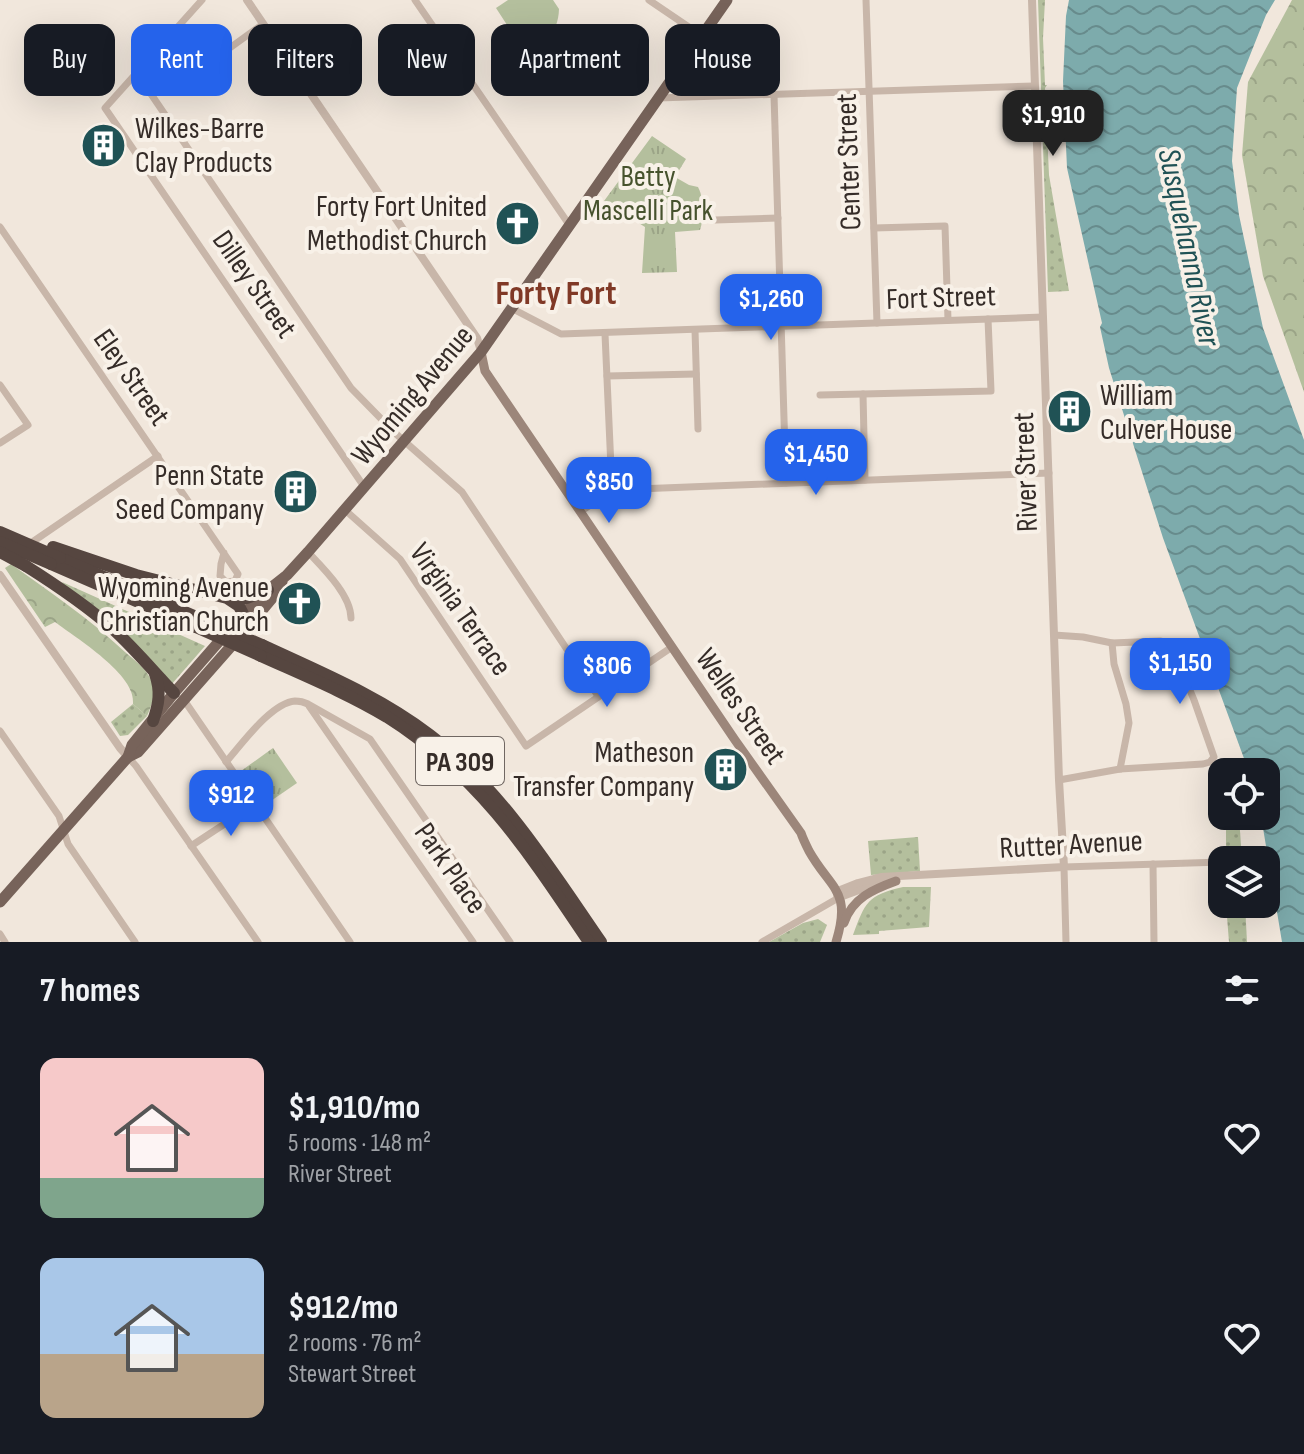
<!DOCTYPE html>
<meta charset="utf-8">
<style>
:root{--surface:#171b24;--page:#20242c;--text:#f1f3f6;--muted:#9ea1a6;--accent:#2563eb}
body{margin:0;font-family:"Sofia Sans Condensed",sans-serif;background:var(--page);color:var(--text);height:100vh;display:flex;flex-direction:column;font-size:30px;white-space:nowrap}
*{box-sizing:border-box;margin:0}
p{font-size:26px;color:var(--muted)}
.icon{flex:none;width:44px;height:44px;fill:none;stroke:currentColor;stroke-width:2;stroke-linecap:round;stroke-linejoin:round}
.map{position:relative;height:942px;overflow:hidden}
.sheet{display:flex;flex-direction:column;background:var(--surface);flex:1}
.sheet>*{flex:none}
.banner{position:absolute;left:24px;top:24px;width:800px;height:72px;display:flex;gap:16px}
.buttons{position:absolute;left:1208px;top:758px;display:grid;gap:16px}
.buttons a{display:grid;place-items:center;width:72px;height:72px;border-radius:16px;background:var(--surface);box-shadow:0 8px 32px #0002;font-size:40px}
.price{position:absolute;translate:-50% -68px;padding:0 18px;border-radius:16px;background:var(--accent);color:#fff;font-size:26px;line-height:52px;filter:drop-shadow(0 2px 4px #0008)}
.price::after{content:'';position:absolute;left:50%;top:48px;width:24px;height:18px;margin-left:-12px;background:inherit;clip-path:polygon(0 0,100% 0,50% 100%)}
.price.on{background:#222;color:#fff}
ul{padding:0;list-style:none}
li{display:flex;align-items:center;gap:24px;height:200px;padding:0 40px}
li span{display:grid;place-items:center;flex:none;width:224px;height:160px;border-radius:16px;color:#555}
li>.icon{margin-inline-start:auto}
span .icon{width:96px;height:96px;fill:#fffc;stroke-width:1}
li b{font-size:34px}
h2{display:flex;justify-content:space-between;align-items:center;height:96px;padding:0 40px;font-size:34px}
.pill{padding:0 28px;border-radius:16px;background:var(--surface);box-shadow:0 8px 32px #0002;font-size:28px;line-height:72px}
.pill.on{background:var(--accent);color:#fff}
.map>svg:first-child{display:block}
.grass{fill:url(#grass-dots)}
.forest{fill:url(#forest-crowns)}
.park{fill:url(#park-tufts)}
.garden{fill:#b4bf9d}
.water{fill:url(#water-waves)}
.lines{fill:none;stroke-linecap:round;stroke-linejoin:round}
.minor{stroke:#c8b6a9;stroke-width:7}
.tertiary{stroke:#c8b6a9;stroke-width:8}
.secondary{stroke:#9c867a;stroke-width:9}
.primary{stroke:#77635a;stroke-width:11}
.motorway{stroke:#564640;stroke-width:12}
.motorway-bridge{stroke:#564640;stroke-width:12}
.labels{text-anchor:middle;stroke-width:8;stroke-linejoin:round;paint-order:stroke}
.shield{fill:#f8f1e8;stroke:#706762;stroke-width:2}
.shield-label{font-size:28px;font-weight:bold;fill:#352c28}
.poi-label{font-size:30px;fill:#352c28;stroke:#f8f1e8;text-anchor:end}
.street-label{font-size:30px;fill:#352c28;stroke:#f8f1e8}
.park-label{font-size:30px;fill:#46522d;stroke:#f8f1e8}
.water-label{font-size:32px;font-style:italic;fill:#205255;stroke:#f8f1e8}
.quarter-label{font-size:34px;font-weight:bold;fill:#803926;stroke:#f8f1e8}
</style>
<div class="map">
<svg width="1304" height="942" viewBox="0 0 1304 942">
<defs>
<pattern id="grass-dots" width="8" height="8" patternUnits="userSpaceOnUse" patternTransform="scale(2)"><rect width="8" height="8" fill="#b4bf9d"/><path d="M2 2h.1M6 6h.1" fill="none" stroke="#9ba487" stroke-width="1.8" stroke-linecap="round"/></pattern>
<pattern id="forest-crowns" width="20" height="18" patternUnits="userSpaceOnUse" patternTransform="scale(2)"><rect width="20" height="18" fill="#b4bf9d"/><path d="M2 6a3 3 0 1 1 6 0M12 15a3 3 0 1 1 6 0" fill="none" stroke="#9ba487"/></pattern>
<pattern id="park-tufts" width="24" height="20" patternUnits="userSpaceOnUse" patternTransform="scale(2)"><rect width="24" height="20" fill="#b4bf9d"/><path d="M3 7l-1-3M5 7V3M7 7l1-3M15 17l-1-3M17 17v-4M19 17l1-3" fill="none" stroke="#9ba487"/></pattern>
<pattern id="water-waves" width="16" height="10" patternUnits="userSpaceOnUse" patternTransform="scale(2)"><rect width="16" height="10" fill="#7dabac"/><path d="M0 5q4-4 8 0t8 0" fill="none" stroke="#678b8c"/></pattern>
</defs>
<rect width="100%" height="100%" fill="#f1e7dc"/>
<!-- grass -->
<g class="grass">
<path d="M1038,0H1045L1043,38L1045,85H1047L1045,88L1049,175L1069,291L1048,292Z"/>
<path d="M62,582L205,646L171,685L66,588Z"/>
<path d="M133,704L147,716L128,735L120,736L111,722Z"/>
<path d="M1226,816H1239L1242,860H1226Z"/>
<path d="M918,837L920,871L871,875L868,841Z"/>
<path d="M903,887H931L929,927L879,931V934L853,935C865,903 867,895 903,887Z"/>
<path d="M1226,904H1245L1247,942H1229Z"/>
<path d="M818,919L827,925L820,942H769L803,923Z"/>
</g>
<!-- forest -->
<g class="forest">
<path d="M1292,0H1304V392L1263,276L1242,155L1248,82Z"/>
<path d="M11,564C50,592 90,619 125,652C134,660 146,668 151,680C157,691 152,705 147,716L133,704C137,675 76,638 55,622L45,627L5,568Z"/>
</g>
<!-- park -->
<g class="park">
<path d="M652,136L686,159L675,177L689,185L698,187C704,198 704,218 700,230L675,232L677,272L642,273L645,227L604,201Z"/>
<path d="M273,748L297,783L265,805L241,771Z"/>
</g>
<!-- garden -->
<path class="garden" d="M508,0H553L559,9C558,35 545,40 526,54L496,8Z"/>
<!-- water -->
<path class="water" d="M1069,0H1275L1266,15L1237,88L1232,161L1239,215L1263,328L1304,440V942H1282L1261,816H1266V772H1249L1163,538L1109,368L1100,327L1102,323L1067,168L1063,81L1066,16Z"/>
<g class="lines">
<!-- minor -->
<g class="minor">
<path d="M202,0L105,108L365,488"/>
<path d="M415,0L570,226"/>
<path d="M649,0L702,36"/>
<path d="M866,0L877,323"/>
<path d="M136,72L351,388L395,433L462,492L598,696"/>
<path d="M191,76L263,24"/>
<path d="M774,95L786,483"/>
<path d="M658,98L1034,86"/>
<path d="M715,220L778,218"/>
<path d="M0,227L238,574L235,581L226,582L220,576L221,564L224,553"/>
<path d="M874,228L945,226L948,320"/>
<path d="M511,308L561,334L1043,317"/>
<path d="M695,330L698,429"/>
<path d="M605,334L612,490"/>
<path d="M607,376L696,374"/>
<path d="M0,385L28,425L0,443"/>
<path d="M863,394L865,480"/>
<path d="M820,395L991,391L988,319"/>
<path d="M345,510L400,559L526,746L672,647"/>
<path d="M580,512L612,490L1049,473"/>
<path d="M28,545L158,456"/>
<path d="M308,552C323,568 351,595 351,618"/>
<path d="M1054,635L1083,637L1112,643L1160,641L1171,644L1194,700L1214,757L1210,762L1203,764L1120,769L1059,780"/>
<path d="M1112,643L1114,664L1126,704L1129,723L1120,769"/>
<path d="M184,700L350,942"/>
<path d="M309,706L473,942"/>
<path d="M0,731L59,816L68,844L135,942"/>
<path d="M128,757L136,766L258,942"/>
<path d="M226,762C242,744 271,703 295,701C300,701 304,702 308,704L370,739L510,942"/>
<path d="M191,846L255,804"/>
<path d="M1153,864L1154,942"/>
<path d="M0,934L5,942"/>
<path d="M762,942L840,897"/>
<path d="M1066,942L1064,867L1222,862"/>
</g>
<!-- tertiary -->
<g class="tertiary">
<path d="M247,0L477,338L481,351"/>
<path d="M0,575L120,748L128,757"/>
<path d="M840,897L867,887L886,882"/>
<path d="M837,898L838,891L858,883L881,877L1064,867L1059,780L1032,0"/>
</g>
<!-- secondary -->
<g class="secondary">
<path d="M481,352L485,371L735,740L801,833C803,839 806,845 809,851C831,890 852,890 836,942"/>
<path d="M844,923C852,898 874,889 896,881"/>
</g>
<!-- primary -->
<g class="primary">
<path d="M128,757L138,752L248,627L274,596L282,582"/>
<path d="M0,902L128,757L132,745L174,693L243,614L268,590L287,575L308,552L481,352L727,0"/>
</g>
<!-- motorway -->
<g class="motorway">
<path d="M53,547L136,575L227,598L239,606L243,614"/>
<path d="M60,558L201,619"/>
<path d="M51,564L196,627"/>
<path d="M26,566C56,585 86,605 113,629C135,649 154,672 174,693"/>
<path d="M228,598H247L268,590"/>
<path d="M262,645C320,672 379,696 430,735C502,790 550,868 601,942"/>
<path d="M261,656C303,675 347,693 387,717C480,776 529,853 589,942"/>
<path d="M153,721C159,704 161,691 155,674"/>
</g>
<!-- motorway-bridge -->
<g class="motorway-bridge">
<path d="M0,532L60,558"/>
<path d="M0,542L51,564"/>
<path d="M0,552L26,566"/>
<path d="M201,619L262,645"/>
<path d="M196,627L261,656"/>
</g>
</g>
<!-- icons -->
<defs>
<symbol id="building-disc" viewBox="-11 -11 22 22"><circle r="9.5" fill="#205255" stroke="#f8f1e8"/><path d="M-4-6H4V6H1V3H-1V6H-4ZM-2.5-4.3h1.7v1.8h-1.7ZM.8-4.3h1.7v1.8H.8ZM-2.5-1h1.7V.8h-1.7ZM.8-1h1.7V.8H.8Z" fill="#fff"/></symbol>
<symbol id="church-disc" viewBox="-11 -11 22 22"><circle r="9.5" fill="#205255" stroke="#f8f1e8"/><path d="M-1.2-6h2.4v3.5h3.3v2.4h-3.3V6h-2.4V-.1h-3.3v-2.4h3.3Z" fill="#fff"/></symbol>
</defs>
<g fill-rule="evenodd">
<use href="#building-disc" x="78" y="120" width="51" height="51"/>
<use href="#church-disc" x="492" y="198" width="51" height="51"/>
<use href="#building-disc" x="1044" y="386" width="51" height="51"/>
<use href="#building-disc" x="270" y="466" width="51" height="51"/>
<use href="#church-disc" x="274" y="578" width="51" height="51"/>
<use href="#building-disc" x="700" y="744" width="51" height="51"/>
</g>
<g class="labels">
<!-- shield labels -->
<rect class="shield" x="416" y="737" width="88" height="48" rx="6"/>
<g class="shield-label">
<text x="460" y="771">PA 309</text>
</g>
<!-- poi labels -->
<g class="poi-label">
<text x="135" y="138" text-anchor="start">Wilkes-Barre<tspan x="135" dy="34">Clay Products</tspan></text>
<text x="487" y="216">Forty Fort United<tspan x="487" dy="34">Methodist Church</tspan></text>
<text x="1100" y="405" text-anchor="start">William<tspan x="1100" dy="34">Culver House</tspan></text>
<text x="264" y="485">Penn State<tspan x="264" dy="34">Seed Company</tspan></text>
<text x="269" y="597">Wyoming Avenue<tspan x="269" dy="34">Christian Church</tspan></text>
<text x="694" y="762">Matheson<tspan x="694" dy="34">Transfer Company</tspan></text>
</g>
<!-- street labels -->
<g class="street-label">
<text transform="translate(848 162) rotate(-92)" y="10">Center Street</text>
<text transform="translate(255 284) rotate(55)" y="10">Dilley Street</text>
<text transform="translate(941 297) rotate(-2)" y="10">Fort Street</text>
<text transform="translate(132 377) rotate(55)" y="10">Eley Street</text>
<text transform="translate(412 395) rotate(-50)" y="10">Wyoming Avenue</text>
<text transform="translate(1025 472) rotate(-92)" y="10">River Street</text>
<text transform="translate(461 609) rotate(55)" y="10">Virginia Terrace</text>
<text transform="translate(741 706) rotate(55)" y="10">Welles Street</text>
<text transform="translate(1071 844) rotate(-3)" y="10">Rutter Avenue</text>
<text transform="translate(451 868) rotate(55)" y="10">Park Place</text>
</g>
<!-- park labels -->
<g class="park-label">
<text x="648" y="186">Betty<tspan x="648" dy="34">Mascelli Park</tspan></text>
</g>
<!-- water labels -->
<g class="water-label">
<text transform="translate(1190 247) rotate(78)" y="11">Susquehanna River</text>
</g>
<!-- quarter labels -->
<g class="quarter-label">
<text x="556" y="304">Forty Fort</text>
</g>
</g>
</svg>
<div class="buttons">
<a><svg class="icon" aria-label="locate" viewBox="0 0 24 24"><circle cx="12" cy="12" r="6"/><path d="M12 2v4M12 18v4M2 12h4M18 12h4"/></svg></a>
<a><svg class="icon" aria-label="layers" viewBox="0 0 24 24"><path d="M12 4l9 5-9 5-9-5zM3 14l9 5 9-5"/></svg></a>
</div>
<b class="price on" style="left:1053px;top:158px">$1,910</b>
<b class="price" style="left:771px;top:342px">$1,260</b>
<b class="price" style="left:816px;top:497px">$1,450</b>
<b class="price" style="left:609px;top:525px">$850</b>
<b class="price" style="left:1180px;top:706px">$1,150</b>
<b class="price" style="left:607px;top:709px">$806</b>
<b class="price" style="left:231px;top:838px">$912</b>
<div class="banner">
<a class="pill">Buy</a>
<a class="pill on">Rent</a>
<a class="pill">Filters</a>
<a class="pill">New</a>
<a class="pill">Apartment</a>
<a class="pill">House</a>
</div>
</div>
<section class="sheet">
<h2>7 homes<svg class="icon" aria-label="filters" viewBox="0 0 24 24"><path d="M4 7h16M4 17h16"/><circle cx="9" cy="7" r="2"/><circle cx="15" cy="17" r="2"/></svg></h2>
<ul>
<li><span style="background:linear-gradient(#f6c9c9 75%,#7fa58c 0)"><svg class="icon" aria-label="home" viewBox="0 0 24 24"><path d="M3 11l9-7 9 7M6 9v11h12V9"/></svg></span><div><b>$1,910/mo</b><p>5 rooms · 148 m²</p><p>River Street</p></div><svg class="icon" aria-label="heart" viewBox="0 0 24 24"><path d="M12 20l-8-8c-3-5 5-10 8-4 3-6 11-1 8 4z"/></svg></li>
<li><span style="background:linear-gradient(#a9c7e8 60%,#b9a48a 0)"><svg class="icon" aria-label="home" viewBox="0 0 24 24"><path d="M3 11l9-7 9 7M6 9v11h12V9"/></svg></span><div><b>$912/mo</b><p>2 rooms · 76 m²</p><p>Stewart Street</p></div><svg class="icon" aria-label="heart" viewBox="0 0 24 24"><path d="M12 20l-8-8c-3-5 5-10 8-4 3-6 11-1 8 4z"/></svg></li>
</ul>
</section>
